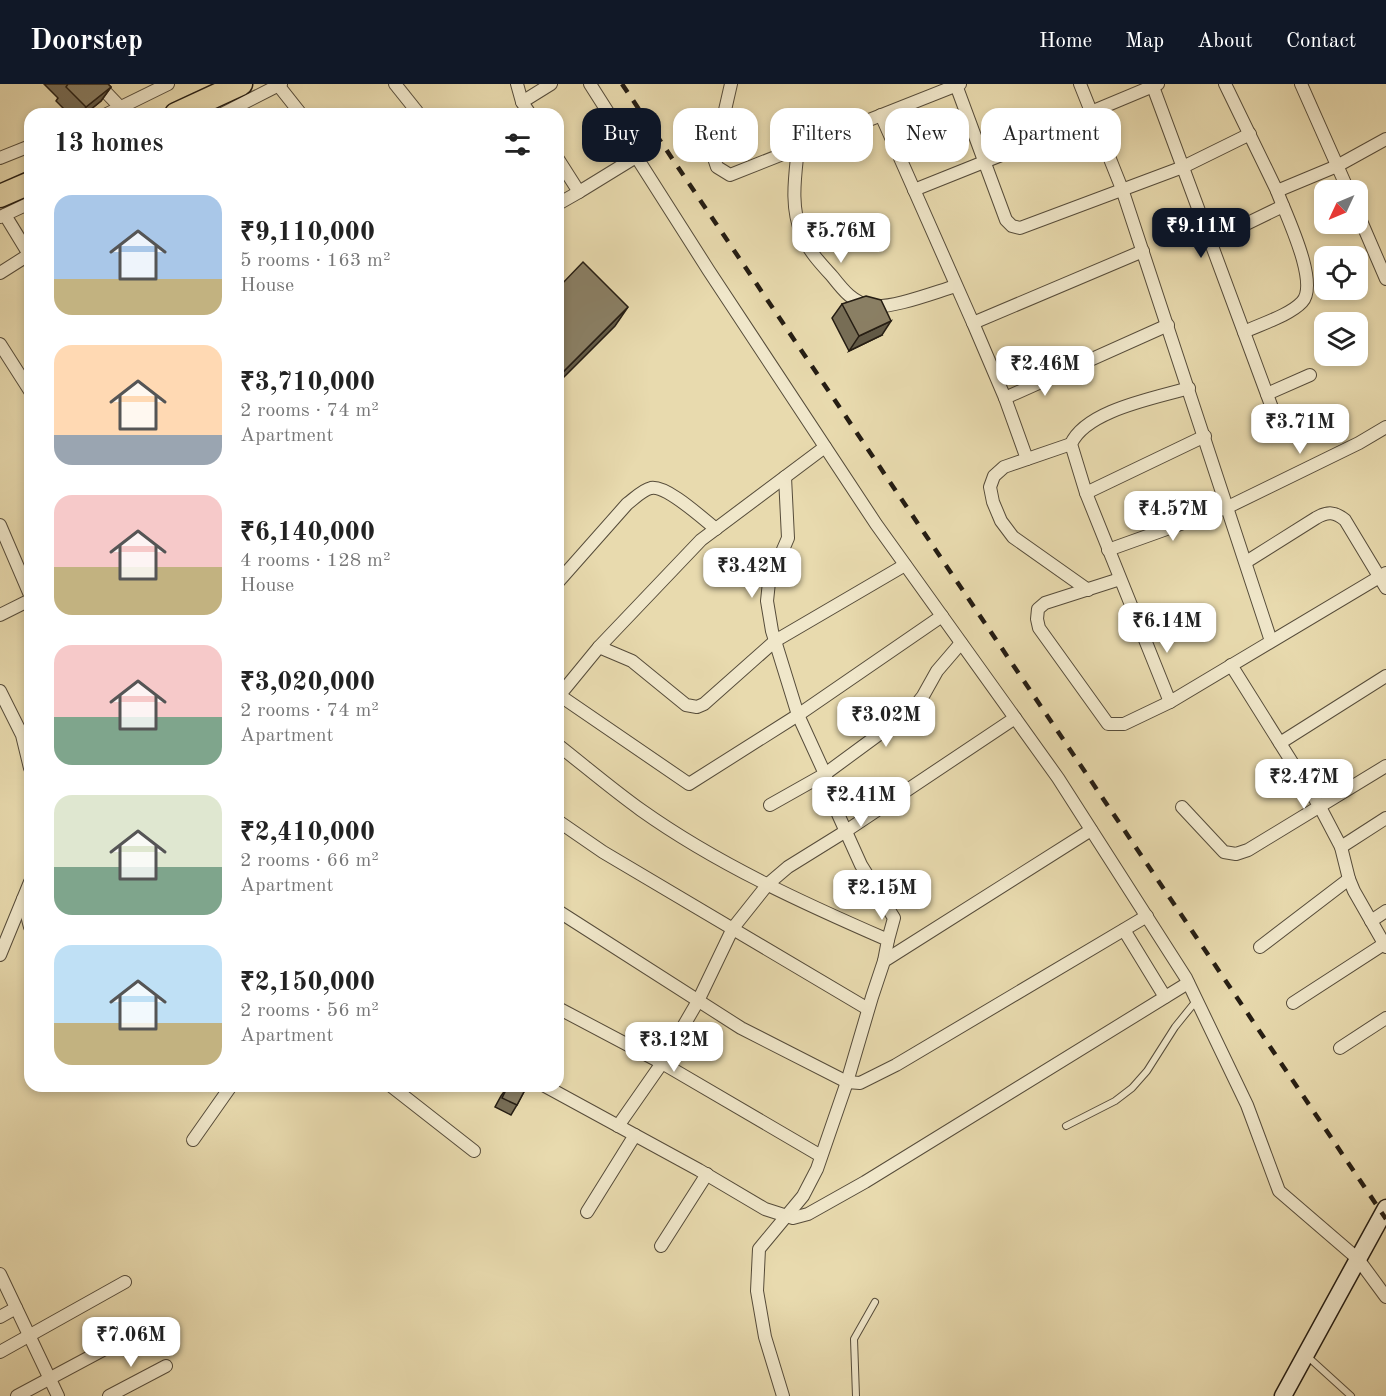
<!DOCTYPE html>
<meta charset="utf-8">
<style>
:root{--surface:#fff;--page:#f6f6f6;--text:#222;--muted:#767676;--accent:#111827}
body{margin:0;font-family:"Old Standard TT",serif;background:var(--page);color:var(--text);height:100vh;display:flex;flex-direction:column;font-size:22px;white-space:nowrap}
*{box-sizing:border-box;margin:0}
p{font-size:20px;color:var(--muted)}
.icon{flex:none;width:33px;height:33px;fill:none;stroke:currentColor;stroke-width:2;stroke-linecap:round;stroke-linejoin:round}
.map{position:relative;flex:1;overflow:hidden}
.details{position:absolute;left:24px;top:24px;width:540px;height:984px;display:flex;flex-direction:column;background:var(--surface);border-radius:18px;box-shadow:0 3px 9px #0003}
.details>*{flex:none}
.top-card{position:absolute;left:582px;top:24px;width:570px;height:54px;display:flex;gap:12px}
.needle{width:39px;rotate:226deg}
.buttons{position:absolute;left:1314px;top:96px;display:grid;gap:12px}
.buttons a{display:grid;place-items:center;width:54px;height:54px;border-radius:12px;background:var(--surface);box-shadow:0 3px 9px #0003;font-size:30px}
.price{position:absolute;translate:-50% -51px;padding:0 14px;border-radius:12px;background:#fff;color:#222;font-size:20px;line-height:39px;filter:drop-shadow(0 2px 3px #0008)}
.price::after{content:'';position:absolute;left:50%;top:36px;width:18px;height:14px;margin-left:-9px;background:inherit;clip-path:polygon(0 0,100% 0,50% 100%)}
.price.on{background:var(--accent);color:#fff}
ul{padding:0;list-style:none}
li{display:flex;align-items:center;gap:18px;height:150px;padding:0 30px}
li span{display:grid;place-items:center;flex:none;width:168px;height:120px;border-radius:18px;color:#555}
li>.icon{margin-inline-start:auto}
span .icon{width:72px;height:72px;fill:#fffc;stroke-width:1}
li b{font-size:26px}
h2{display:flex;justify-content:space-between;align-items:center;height:72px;padding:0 30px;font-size:26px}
.tag{padding:0 21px;border-radius:18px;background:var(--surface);box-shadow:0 3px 9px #0003;font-size:21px;line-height:54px}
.tag.on{background:var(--accent);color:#fff}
header{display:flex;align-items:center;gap:36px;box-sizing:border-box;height:84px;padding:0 30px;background:var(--accent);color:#fff}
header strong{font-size:28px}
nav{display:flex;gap:33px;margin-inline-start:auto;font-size:21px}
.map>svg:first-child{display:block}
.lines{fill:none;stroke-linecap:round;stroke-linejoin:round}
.lane-casing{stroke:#564c3a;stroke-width:8}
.street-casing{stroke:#564c3a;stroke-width:14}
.secondary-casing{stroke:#251d13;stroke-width:19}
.highway-casing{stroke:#251d13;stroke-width:25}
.lane{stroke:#f0e7ca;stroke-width:6}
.street{stroke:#f0e7ca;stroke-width:12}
.secondary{stroke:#f0e7ca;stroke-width:16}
.highway{stroke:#e8daae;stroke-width:22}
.rail{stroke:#251d13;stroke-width:4.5;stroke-dasharray:10 10;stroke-linecap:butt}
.wall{fill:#776d56;stroke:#251d13;stroke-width:1.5}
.shaded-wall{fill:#615946;stroke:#251d13;stroke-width:1.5}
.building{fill:#8a7f64;stroke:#251d13;stroke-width:1.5}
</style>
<header>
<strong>Doorstep</strong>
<nav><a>Home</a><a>Map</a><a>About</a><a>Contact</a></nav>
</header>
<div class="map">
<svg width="1386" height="1312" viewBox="0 0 1386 1312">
<rect width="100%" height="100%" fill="#e8daae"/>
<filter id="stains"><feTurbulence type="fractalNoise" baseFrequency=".00333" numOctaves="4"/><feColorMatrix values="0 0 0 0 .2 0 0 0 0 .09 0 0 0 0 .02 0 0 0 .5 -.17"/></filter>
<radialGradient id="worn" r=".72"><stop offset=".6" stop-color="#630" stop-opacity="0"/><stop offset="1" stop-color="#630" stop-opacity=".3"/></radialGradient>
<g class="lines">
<defs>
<g id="lane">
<path d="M1066,1042L1115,1017L1132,1004L1147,987L1175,943L1196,917"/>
<path d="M1307,1272L1351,1312"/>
<path d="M856,1312L854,1255L875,1218"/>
</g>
<g id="street">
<path d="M98,0L120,23"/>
<path d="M395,0L419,30"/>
<path d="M517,0L522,18L530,30"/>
<path d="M590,0L709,187L876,440L1058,694L1186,894L1247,1021L1279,1107L1358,1175L1386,1213"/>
<path d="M731,0L714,74L717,83L730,91L960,0"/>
<path d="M1080,0L1122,105L1271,557"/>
<path d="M1152,0L1278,340"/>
<path d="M1225,0L1277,107L1337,82L1386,55"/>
<path d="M1301,0L1348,106"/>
<path d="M278,1L301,30"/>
<path d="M956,1L1006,136L1012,142L1020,144L1183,83L1250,50"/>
<path d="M522,18L551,0"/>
<path d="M1091,28L1158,0"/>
<path d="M107,30L168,0"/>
<path d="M222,30L281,0"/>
<path d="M881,31L973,239L1143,167"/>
<path d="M798,64C795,93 790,123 802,151C808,166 821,180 832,192C843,206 853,219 871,222C892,225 935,208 956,202"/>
<path d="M0,74L30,62"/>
<path d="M558,75L579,108L636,73"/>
<path d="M914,106L1094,34"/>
<path d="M558,120L579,108"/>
<path d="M1358,130L1386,195"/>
<path d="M5,131L30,172"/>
<path d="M0,133L30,119"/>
<path d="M1211,157L1283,122"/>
<path d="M0,189L30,170"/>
<path d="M973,239L1005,314L1168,241"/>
<path d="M1244,248C1261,240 1290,231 1302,218C1320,199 1285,129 1277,107"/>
<path d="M0,260L30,307"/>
<path d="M1189,304C1156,314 1086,326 1071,360L1086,409L1170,618L1386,489"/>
<path d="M1267,310L1310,291"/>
<path d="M1005,314L1027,375"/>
<path d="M1071,360L1004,383L994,392L990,403L993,418L1001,437L1013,453L1088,506"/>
<path d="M785,393L788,454L769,498L767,517L772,547L798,631L825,690L838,730L861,781L894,834L888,856"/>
<path d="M1086,409L1205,352"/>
<path d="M0,441L30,511"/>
<path d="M1108,466L1228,423L1359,359L1386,343"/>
<path d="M1246,478L1316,434C1328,427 1335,428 1345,436L1386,504"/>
<path d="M1120,495L1045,519L1038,525L1037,535L1039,544L1108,640H1124L1170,618"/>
<path d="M558,498L627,420C634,415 642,406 651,404C667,401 703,435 716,445"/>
<path d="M0,531L30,516"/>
<path d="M599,563L632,577L686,621L697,623L704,620L775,557L905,481"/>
<path d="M1231,581L1320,723L1341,763L1349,795L1354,807L1386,863"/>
<path d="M0,607L22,651L30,684"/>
<path d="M559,611L689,700L798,631L942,532"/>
<path d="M558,613L599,563L701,456L825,363"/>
<path d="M1280,659L1386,592"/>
<path d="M558,661C586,683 613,706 641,726C717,780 803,819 888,856L884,877"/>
<path d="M770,721L825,690L912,626L923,612L937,587L961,559"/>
<path d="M1182,723L1224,768L1236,770L1248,766L1386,682"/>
<path d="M558,737L603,768L868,925"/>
<path d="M1341,763L1386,734"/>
<path d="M23,815L30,843"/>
<path d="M558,827L741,944L847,998L860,999L896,981L1147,832"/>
<path d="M1371,837L1386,827"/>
<path d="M1124,846L1165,913"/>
<path d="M1260,863L1349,795"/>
<path d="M0,871L30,798"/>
<path d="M1293,919L1384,860"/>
<path d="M558,924L662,979L821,1072"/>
<path d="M1340,964L1386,934"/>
<path d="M391,1002L474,1067"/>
<path d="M545,1002L699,1086L765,1125L793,1134L808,1130L865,1098L1188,899"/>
<path d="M618,1042L662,979L698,917L733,844L768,800L788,783L846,747L1015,634"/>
<path d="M193,1056L231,1002"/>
<path d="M587,1128L635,1051"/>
<path d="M661,1162L707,1090"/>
<path d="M0,1190L58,1312"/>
<path d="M0,1233L16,1224"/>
<path d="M0,1268L125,1198"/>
<path d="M17,1312L144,1244"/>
<path d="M109,1312L166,1282"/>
<path d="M783,1312L765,1253L757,1207L759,1165L803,1112L817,1085L847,998L872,913L884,877L1091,746"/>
</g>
<path id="secondary" d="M1283,1312L1386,1124"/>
<g id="highway">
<path d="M176,30L241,0"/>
<path d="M0,112L30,99"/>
</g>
</defs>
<!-- lane casing -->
<use href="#lane" class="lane-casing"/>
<!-- street casing -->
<use href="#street" class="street-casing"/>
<!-- secondary casing -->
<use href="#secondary" class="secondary-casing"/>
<!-- highway casing -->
<use href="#highway" class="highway-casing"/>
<!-- lane -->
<use href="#lane" class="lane"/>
<!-- street -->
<use href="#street" class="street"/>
<!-- secondary -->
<use href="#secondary" class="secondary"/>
<!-- highway -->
<use href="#highway" class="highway"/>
<!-- rail -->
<path class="rail" d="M622,0L1386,1135"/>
</g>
<!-- wall -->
<g class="wall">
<path d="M44,0H108L111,3L101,17L85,30H69L56,17L58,14Z"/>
<path d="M842,220L882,251L849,267L832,234Z"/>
<path d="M508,1002L511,1004L513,1002H527L517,1021L511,1031L495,1023L501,1012Z"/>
</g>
<!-- shaded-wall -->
<g class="shaded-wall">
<path d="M111,3L101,17L85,30H81L86,23Z"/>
<path d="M628,223L615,242L558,299V293Z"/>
<path d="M891,237L882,251L849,267L859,252Z"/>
</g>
<!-- building -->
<g class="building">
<path d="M68,0H108L111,3L86,23L66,3Z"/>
<path d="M583,178L628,223L558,293V204Z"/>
<path d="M866,212L881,216L891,237L859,252L842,220Z"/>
<path d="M558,960L562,962L558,969Z"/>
<path d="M508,1002L513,1005L514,1002H527L517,1021L502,1014Z"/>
</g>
<rect width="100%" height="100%" filter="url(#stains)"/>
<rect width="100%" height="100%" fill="url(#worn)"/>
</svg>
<div class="buttons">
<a><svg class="needle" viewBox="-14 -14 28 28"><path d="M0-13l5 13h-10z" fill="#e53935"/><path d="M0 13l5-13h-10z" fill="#767676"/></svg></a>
<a><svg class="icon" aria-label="locate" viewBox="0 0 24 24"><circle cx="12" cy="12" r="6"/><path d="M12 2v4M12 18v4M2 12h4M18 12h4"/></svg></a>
<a><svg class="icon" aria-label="layers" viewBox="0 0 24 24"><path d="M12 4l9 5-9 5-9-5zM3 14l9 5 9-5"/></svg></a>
</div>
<b class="price on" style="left:1201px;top:175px">₹9.11M</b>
<b class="price" style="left:841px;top:180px">₹5.76M</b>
<b class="price" style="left:1045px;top:313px">₹2.46M</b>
<b class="price" style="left:1300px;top:371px">₹3.71M</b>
<b class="price" style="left:1173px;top:458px">₹4.57M</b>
<b class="price" style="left:752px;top:515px">₹3.42M</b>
<b class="price" style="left:1167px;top:570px">₹6.14M</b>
<b class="price" style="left:886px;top:664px">₹3.02M</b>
<b class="price" style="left:1304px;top:726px">₹2.47M</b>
<b class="price" style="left:861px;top:744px">₹2.41M</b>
<b class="price" style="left:882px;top:837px">₹2.15M</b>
<b class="price" style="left:674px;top:989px">₹3.12M</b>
<b class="price" style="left:131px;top:1284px">₹7.06M</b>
<div class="top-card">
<a class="tag on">Buy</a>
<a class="tag">Rent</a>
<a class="tag">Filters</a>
<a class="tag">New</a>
<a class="tag">Apartment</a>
</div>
<section class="details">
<h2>13 homes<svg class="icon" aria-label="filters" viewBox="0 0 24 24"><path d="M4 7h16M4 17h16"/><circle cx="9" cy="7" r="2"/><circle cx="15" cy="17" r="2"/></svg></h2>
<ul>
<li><span style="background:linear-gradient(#a9c7e8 70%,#c2b280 0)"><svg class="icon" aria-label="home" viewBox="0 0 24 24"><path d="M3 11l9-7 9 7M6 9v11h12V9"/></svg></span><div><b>₹9,110,000</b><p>5 rooms · 163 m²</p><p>House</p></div></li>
<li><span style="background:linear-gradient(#ffd9b3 75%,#9aa5b1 0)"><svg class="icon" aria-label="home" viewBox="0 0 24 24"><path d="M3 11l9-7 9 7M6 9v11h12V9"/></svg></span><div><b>₹3,710,000</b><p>2 rooms · 74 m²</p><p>Apartment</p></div></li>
<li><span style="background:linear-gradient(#f6c9c9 60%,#c2b280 0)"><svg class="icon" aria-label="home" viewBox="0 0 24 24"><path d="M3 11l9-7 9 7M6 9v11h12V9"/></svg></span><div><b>₹6,140,000</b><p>4 rooms · 128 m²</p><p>House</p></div></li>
<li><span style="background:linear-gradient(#f6c9c9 60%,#7fa58c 0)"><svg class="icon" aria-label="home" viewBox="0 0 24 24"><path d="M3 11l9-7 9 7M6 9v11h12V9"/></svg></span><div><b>₹3,020,000</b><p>2 rooms · 74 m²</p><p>Apartment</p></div></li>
<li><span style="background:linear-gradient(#dfe7d0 60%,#7fa58c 0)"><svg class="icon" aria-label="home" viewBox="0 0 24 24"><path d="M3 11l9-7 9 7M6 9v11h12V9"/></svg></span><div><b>₹2,410,000</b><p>2 rooms · 66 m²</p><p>Apartment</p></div></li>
<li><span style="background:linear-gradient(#bfe0f5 65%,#c2b280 0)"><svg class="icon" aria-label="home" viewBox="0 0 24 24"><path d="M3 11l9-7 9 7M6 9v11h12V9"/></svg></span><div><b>₹2,150,000</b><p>2 rooms · 56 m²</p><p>Apartment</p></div></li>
</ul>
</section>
</div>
